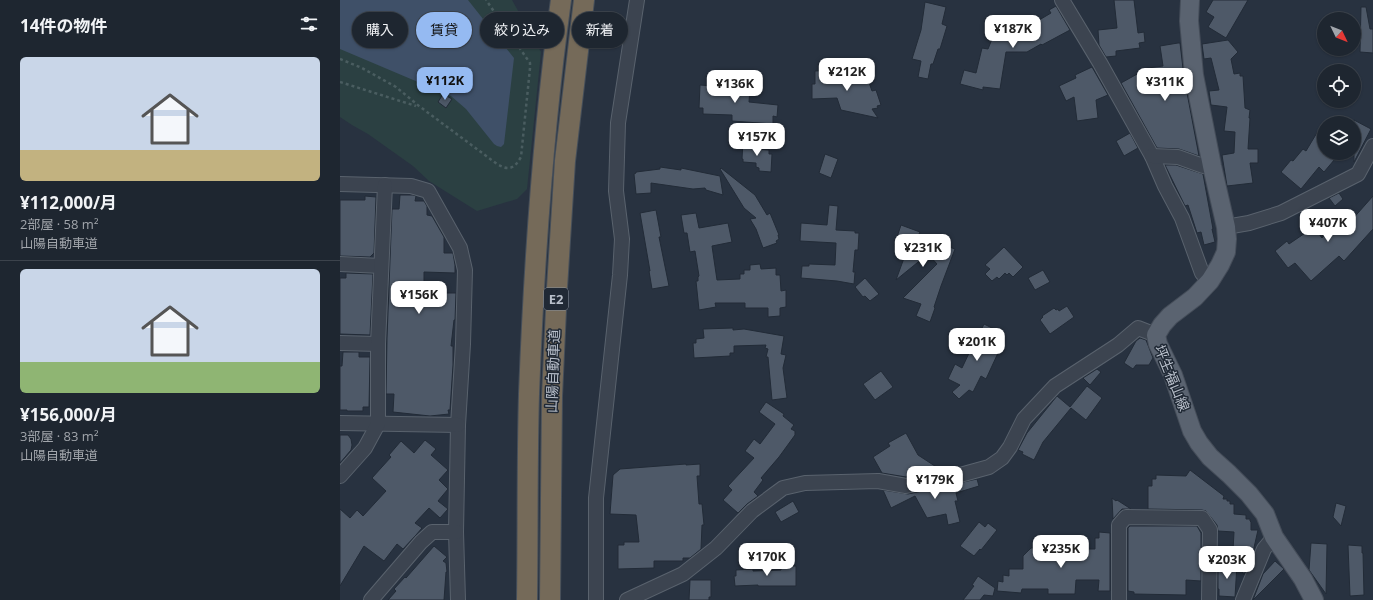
<!DOCTYPE html>
<html lang="ja">
<meta charset="utf-8">
<style>
:root{--surface:#1e2630;--page:#2b323c;--text:#f1f3f6;--muted:#a1a5ab;--line:#3c434c;--accent:#95baf2}
body{margin:0;font-family:"Open Sans","Noto Sans JP",sans-serif;background:var(--page);color:var(--text);height:100vh;display:flex;flex-direction:column;font-size:15px;white-space:nowrap}
*{box-sizing:border-box;margin:0}
p{font-size:13px;color:var(--muted)}
.icon{flex:none;width:22px;height:22px;fill:none;stroke:currentColor;stroke-width:2;stroke-linecap:round;stroke-linejoin:round}
.map{position:relative;flex:1;overflow:hidden}
.details{display:flex;flex-direction:column;background:var(--surface);width:340px}
.details>*{flex:none}
.top-card{position:absolute;left:12px;top:12px;width:380px;height:36px;display:flex;gap:8px}
.needle{width:26px;rotate:133deg}
.controls{position:absolute;left:977px;top:12px;display:grid;gap:8px}
.controls a{display:grid;place-items:center;width:44px;height:44px;border-radius:50%;background:var(--surface);box-shadow:0 1px 3px #0004,0 0 0 1px var(--line);font-size:20px}
.price{position:absolute;translate:-50% -34px;padding:0 9px;border-radius:8px;background:#fff;color:#222;font-size:13px;line-height:26px;filter:drop-shadow(0 1px 2px #0008)}
.price::after{content:'';position:absolute;left:50%;top:24px;width:12px;height:9px;margin-left:-6px;background:inherit;clip-path:polygon(0 0,100% 0,50% 100%)}
.price.on{background:var(--accent);color:#111}
ul{padding:0;list-style:none}
li{display:grid;align-content:center;gap:8px;height:212px;padding:0 20px}
li+li{border-top:1px solid var(--line)}
li span{display:grid;place-items:center;height:124px;border-radius:6px;color:#555}
li>.icon{margin-inline-start:auto}
span .icon{width:72px;height:72px;fill:#fffc;stroke-width:1}
li b{font-size:17px}
h2{display:flex;justify-content:space-between;align-items:center;height:48px;padding:0 20px;font-size:17px}
.chip{padding:0 14px;border-radius:18px;background:var(--surface);box-shadow:0 1px 3px #0004,0 0 0 1px var(--line);font-size:14px;line-height:36px}
.chip.on{background:var(--accent);color:#111}
main{display:flex;flex:1;min-height:0}
.map>svg:first-child{display:block}
.green{fill:#2b4042}
.water{fill:#3f5068}
.building{fill:#4e5968;stroke:#222b37}
.lines{fill:none;stroke-linecap:round;stroke-linejoin:round}
.minor-casing{stroke:#59626d;stroke-width:16}
.major-casing{stroke:#454d59;stroke-width:20}
.highway-casing{stroke:#464f5a;stroke-width:22}
.path{stroke:#4a5d60;stroke-width:2.5;stroke-dasharray:3 3;stroke-linecap:butt}
.minor{stroke:#3c4450;stroke-width:14}
.major{stroke:#5a6370;stroke-width:18}
.highway{stroke:#756a59;stroke-width:20}
.labels{text-anchor:middle;stroke-width:3;stroke-linejoin:round;paint-order:stroke}
.shield{fill:#202935;stroke:#8a929d;stroke-width:1}
.shield-label{font-size:13px;font-weight:bold;fill:#b8bfca}
.street-label{font-size:14px;fill:#b8bfca;stroke:#202935}
</style>
<main>
<section class="details">
<h2>14件の物件<svg class="icon" aria-label="filters" viewBox="0 0 24 24"><path d="M4 7h16M4 17h16"/><circle cx="9" cy="7" r="2"/><circle cx="15" cy="17" r="2"/></svg></h2>
<ul>
<li><span style="background:linear-gradient(#c9d6e8 75%,#c2b280 0)"><svg class="icon" aria-label="home" viewBox="0 0 24 24"><path d="M3 11l9-7 9 7M6 9v11h12V9"/></svg></span><div><b>¥112,000/月</b><p>2部屋 · 58 m²</p><p>山陽自動車道</p></div></li>
<li><span style="background:linear-gradient(#c9d6e8 75%,#8fb573 0)"><svg class="icon" aria-label="home" viewBox="0 0 24 24"><path d="M3 11l9-7 9 7M6 9v11h12V9"/></svg></span><div><b>¥156,000/月</b><p>3部屋 · 83 m²</p><p>山陽自動車道</p></div></li>
</ul>
</section>
<div class="map">
<svg width="1033" height="600" viewBox="0 0 1033 600">
<rect width="100%" height="100%" fill="#283240"/>
<!-- green -->
<path class="green" d="M0,0H172L201,52L187,189L177,199L137,211L89,181L73,166L28,134L12,125L0,117Z"/>
<!-- water -->
<path class="water" d="M0,0H128L174,58L164,144L161,147L157,146L154,144L126,109L111,96L0,49Z"/>
<!-- building -->
<g class="building">
<path d="M774,0H794L798,33L804,32L805,42L799,43L800,48L776,51V56L766,57L759,45L758,30L777,28Z"/>
<path d="M873,0H908L886,38L868,27L874,17L866,12Z"/>
<path d="M585,2L606,7L602,24L607,26L600,49H598L593,64H591L588,79L578,77L581,61L572,59L581,30Z"/>
<path d="M716,6L730,30L702,45L701,44L687,52H666L660,89L643,87V90L620,84L624,70L636,73L642,48L648,49L652,39L684,20L689,26L711,13L709,10Z"/>
<path d="M1021,7H1026L1030,29H1033V53L1020,52Z"/>
<path d="M888,40L898,52L891,59L894,74L900,73V76H903L905,108L910,110L909,118H910L908,149H918V163H910L913,183L887,186L882,155L894,153L895,132L884,131L887,107L871,105L869,91L879,90L871,58L864,59L862,44Z"/>
<path d="M838,43H840L844,77L859,156L839,149L817,148L781,83L808,68L823,66L820,46Z"/>
<path d="M752,67L768,95L756,100L758,118L737,121L734,97L726,101L719,86L736,78L735,75Z"/>
<path d="M494,70V76L515,70L516,71L520,70L522,79L527,77L532,91L536,90L541,105L537,106L538,108L532,109L538,118L501,110L497,98L472,99V84H475V71Z"/>
<path d="M373,83L396,85V83L408,84L407,88H410L409,102L438,105L437,117L433,116V124L392,121V115L363,114V108H359L360,85L373,86Z"/>
<path d="M103,94L112,99L106,108L98,102Z"/>
<path d="M1014,120L1031,129L1014,162Z"/>
<path d="M984,121V153H1000L984,172L979,167L961,189L941,172L951,160L953,161L963,149L966,151Z"/>
<path d="M790,133L798,148L784,156L776,141Z"/>
<path d="M403,141L414,142L413,149L429,150V154H432L431,172L419,171V168L416,167V163L403,162V159H402Z"/>
<path d="M485,154L498,159L491,178L479,173Z"/>
<path d="M825,165H836L863,174L873,229H872L875,242L864,245L861,232L857,233L848,205L845,206Z"/>
<path d="M320,167L341,170V168L380,176L383,195L366,190L365,188L353,189L311,183V193L296,194L294,174L296,173V172L320,169Z"/>
<path d="M381,168L415,195L427,215L430,213L439,235H438L439,239L436,241L437,243L423,248L416,229L410,219L416,218L404,208L380,169Z"/>
<path d="M999,193L1003,199L995,206L989,198Z"/>
<path d="M60,195H73L76,196L75,201H84L87,206V215L92,216L104,237V253H113L115,265V273L84,272V296H104V293H116L115,320H114L111,346H113V365L110,410H108L109,414L90,416L53,412L54,394H46L47,338L52,209H59Z"/>
<path d="M25,196L36,197L34,253L30,257L0,256V200H25Z"/>
<path d="M1033,196V229L1004,261L999,256L971,281L955,263L948,268L935,251L947,241L949,244L974,227L982,238L1002,214L1010,222Z"/>
<path d="M489,205L498,206L496,230L515,231V233H519L518,250H515L513,272H515L514,284L497,281L461,278L462,266H469V264L495,265L496,243L460,241L461,223L487,225Z"/>
<path d="M316,210L321,237H319L329,286L312,289L309,271H310L300,213Z"/>
<path d="M356,213L359,228L388,223L392,242L372,246L377,280L400,279V274H404V270H410V265L420,264L421,269L436,268V275H440L441,291L446,290V307L440,308V316L428,317V308H405V303H375L376,307L359,310L356,281H358V277L359,276L355,251L350,252L347,233H344L341,215Z"/>
<path d="M561,225L580,232L579,234L596,240L595,242L615,249L601,286L594,307L595,308L590,322L576,316L581,304L563,298L597,264L588,254L556,280L564,258L558,255L560,248L554,246Z"/>
<path d="M664,247L683,267L673,277L669,273L667,275L665,273L659,279L657,277L652,281L645,274L650,269L645,265Z"/>
<path d="M703,270L710,282L695,290L688,278Z"/>
<path d="M6,273L33,274L30,335L0,334V278H6Z"/>
<path d="M525,278L539,294L530,301L525,296L523,297L515,287Z"/>
<path d="M727,306L734,317L710,334L700,320L703,317L702,316L714,308L716,310L718,309L719,311Z"/>
<path d="M644,324L664,334L656,352L658,353L646,379L641,376L633,392L629,390L619,399L612,392L620,385L608,379L615,364L622,368L630,351H631Z"/>
<path d="M393,328V330L404,329L444,336L441,354L446,355L443,368L447,398L432,400L428,357H426L428,349L425,348L426,345L394,346V353H390V356L354,358L353,343H356V339L364,338L363,329Z"/>
<path d="M800,338L806,340L813,358L809,365H796L793,369L784,363L796,341Z"/>
<path d="M3,352H19V357H30L29,407H23V411H7V410H0V366H2Z"/>
<path d="M757,369L761,372L750,385L743,378Z"/>
<path d="M541,371L553,387L535,400L523,384Z"/>
<path d="M747,386L762,398L746,420L731,408L703,442L694,460L682,454L683,452L678,450L687,433L717,396L730,407Z"/>
<path d="M426,402L444,414L443,416L454,425L451,429L455,431V435L439,457L421,478L423,480L414,492L418,496L407,504L398,513L383,500L392,490L388,486L414,458L405,451L414,439L420,444L435,424L419,412Z"/>
<path d="M566,433L578,455L601,470L566,477L542,473L533,457L550,446L548,443Z"/>
<path d="M0,435H8L11,439L12,445L11,450L0,463Z"/>
<path d="M85,440L96,449L91,455L108,470L99,480L108,489L98,501L108,509L100,518L89,508L75,523L82,528L76,535L63,549L57,544L44,561L24,546L0,586V509L10,518L17,510L23,516L46,491L32,478L51,457L49,455L61,441L74,453Z"/>
<path d="M346,464V465L360,464V476H357L359,504H362L364,525H362L361,549L350,558H343V561H314V568L278,569V545H284V542H299L296,515L270,514L273,475L280,469Z"/>
<path d="M850,470L884,496L883,499H887V501H890V504H894V514L906,515V519H910V521L911,522V530H918L913,552L907,551L906,570L904,575L893,551L894,532L878,531L877,525L866,511L862,510L808,509V486H812V479H816V475L846,476Z"/>
<path d="M637,479L639,486L616,493L618,501H615L620,522L608,525L606,514L587,518L575,496L551,508L543,490L568,494Z"/>
<path d="M772,498L776,501L777,500L791,509H782L773,519Z"/>
<path d="M453,501L459,512L441,522L435,512Z"/>
<path d="M996,503L1006,506L1001,526L993,517Z"/>
<path d="M639,522L645,527L648,523L657,530L641,550L640,549L634,556L620,546Z"/>
<path d="M790,526H857L861,533V581L846,580V595L794,594V592L788,591V528Z"/>
<path d="M759,532L770,533V591H758L759,580H736L735,594H708V589H682L681,593L657,591L658,581L663,582V575L669,576V569H683V556L691,548L726,547V549H755V538H759Z"/>
<path d="M971,543L987,544L986,594L969,570Z"/>
<path d="M1008,545L1022,546V553H1023L1024,595L1010,596Z"/>
<path d="M94,546L107,557L103,561L106,563L107,572H106L104,600H48L56,591L54,589L65,577L66,578Z"/>
<path d="M935,561L944,569L913,600L923,574Z"/>
<path d="M878,563L897,564L895,597L879,596V589H878Z"/>
<path d="M441,566H456V586H418V585L395,586L394,576H396V570L413,569V571L441,570Z"/>
<path d="M638,576L655,588L653,596L644,595L640,600H623L634,586L632,585Z"/>
<path d="M350,580H371V597H369V600H349Z"/>
</g>
<g class="lines">
<defs>
<g id="minor">
<path d="M722,0L760,63L812,156L825,186L842,218L862,273L870,281"/>
<path d="M812,156L838,157L863,166H872"/>
<path d="M0,184L71,186L88,191L120,248L125,270L123,344L118,425L116,532L118,600"/>
<path d="M886,227L909,223L941,213L1018,174L1033,146"/>
<path d="M0,264L41,266"/>
<path d="M0,343L38,344"/>
<path d="M0,423L118,425"/>
<path d="M0,476L25,448L38,424V344L45,185"/>
<path d="M31,600L81,542L92,532H116"/>
<path d="M256,600V498L280,275L282,239L276,191L278,123L297,0"/>
<path d="M287,600L343,574L376,548L412,511L443,488L465,483L538,481L566,486L620,475L649,467L662,458L670,447L684,419L715,386L778,345L798,328L816,335"/>
<path d="M779,600V525L786,517L862,518L870,530L869,600"/>
<path d="M903,600L924,549L934,537"/>
</g>
<path id="major" d="M850,0L849,21L854,75L872,166L886,227L887,239L886,252L880,265L870,281L855,297L830,316L822,325L816,335L818,344L833,375L852,431L859,443L870,457L889,474L909,494L925,514L934,537L963,579L974,600"/>
<g id="highway">
<path d="M187,600C188,532 187,463 189,394C194,263 203,130 221,0"/>
<path d="M210,600L212,396L217,288L225,161L244,0"/>
</g>
</defs>
<!-- minor casing -->
<use href="#minor" class="minor-casing"/>
<!-- major casing -->
<use href="#major" class="major-casing"/>
<!-- highway casing -->
<use href="#highway" class="highway-casing"/>
<!-- path -->
<g class="path">
<path d="M0,59L22,68L56,87L79,106L157,164C169,171 174,169 181,157L190,68V63L146,0"/>
<path d="M0,82L76,106"/>
</g>
<!-- minor -->
<use href="#minor" class="minor"/>
<!-- major -->
<use href="#major" class="major"/>
<!-- highway -->
<use href="#highway" class="highway"/>
</g>
<g class="labels">
<!-- shield labels -->
<rect class="shield" x="204" y="288" width="24" height="22" rx="3"/>
<g class="shield-label">
<text x="216" y="304">E2</text>
</g>
<!-- street labels -->
<g class="street-label">
<text transform="translate(213 371) rotate(-88)" y="5">山陽自動車道</text>
<text transform="translate(832 378) rotate(68)" y="5">坪生福山線</text>
</g>
</g>
</svg>
<div class="controls">
<a><svg class="needle" viewBox="-14 -14 28 28"><path d="M0-13l5 13h-10z" fill="#e53935"/><path d="M0 13l5-13h-10z" fill="#a1a5ab"/></svg></a>
<a><svg class="icon" aria-label="locate" viewBox="0 0 24 24"><circle cx="12" cy="12" r="6"/><path d="M12 2v4M12 18v4M2 12h4M18 12h4"/></svg></a>
<a><svg class="icon" aria-label="layers" viewBox="0 0 24 24"><path d="M12 4l9 5-9 5-9-5zM3 14l9 5 9-5"/></svg></a>
</div>
<b class="price" style="left:673px;top:49px">¥187K</b>
<b class="price" style="left:507px;top:92px">¥212K</b>
<b class="price on" style="left:105px;top:101px">¥112K</b>
<b class="price" style="left:825px;top:102px">¥311K</b>
<b class="price" style="left:395px;top:104px">¥136K</b>
<b class="price" style="left:417px;top:157px">¥157K</b>
<b class="price" style="left:988px;top:243px">¥407K</b>
<b class="price" style="left:583px;top:268px">¥231K</b>
<b class="price" style="left:79px;top:315px">¥156K</b>
<b class="price" style="left:637px;top:362px">¥201K</b>
<b class="price" style="left:595px;top:500px">¥179K</b>
<b class="price" style="left:721px;top:569px">¥235K</b>
<b class="price" style="left:427px;top:577px">¥170K</b>
<b class="price" style="left:887px;top:580px">¥203K</b>
<div class="top-card">
<a class="chip">購入</a>
<a class="chip on">賃貸</a>
<a class="chip">絞り込み</a>
<a class="chip">新着</a>
</div>
</div>
</main>
